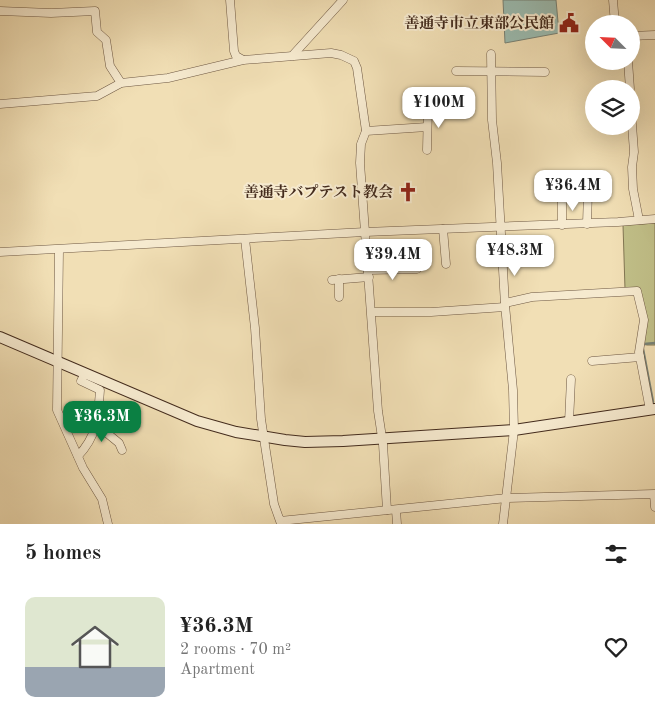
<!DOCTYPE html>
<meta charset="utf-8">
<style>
:root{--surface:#fff;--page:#f2f2f2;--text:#222;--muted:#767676;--accent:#0b8043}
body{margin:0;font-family:"Old Standard TT","Noto Serif JP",serif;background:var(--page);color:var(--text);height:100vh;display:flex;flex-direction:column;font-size:19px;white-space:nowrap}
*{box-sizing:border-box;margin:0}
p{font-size:16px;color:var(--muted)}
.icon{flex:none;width:28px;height:28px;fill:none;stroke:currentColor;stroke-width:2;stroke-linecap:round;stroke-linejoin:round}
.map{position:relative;height:524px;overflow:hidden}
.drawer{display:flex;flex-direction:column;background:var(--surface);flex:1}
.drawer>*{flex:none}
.needle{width:32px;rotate:294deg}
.controls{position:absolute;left:585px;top:15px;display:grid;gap:10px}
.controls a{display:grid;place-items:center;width:55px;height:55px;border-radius:50%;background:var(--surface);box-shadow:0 5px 20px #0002;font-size:25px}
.price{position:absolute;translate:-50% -42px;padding:0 11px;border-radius:10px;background:#fff;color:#222;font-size:16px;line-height:32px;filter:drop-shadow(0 1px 2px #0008)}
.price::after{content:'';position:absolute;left:50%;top:30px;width:15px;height:11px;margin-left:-8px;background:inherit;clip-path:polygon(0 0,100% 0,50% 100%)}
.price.active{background:var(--accent);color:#fff}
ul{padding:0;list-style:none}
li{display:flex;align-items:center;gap:15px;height:125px;padding:0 25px}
li span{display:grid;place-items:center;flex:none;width:140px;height:100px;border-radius:10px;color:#555}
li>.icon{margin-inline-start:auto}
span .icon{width:60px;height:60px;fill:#fffc;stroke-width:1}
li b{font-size:21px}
h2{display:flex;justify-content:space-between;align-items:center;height:60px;padding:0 25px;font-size:21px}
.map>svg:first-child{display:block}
.green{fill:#c1c089;stroke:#827653}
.water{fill:#9bbcb1;stroke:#788276}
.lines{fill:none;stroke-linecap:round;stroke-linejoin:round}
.stream{stroke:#788276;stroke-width:2.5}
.street-casing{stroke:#6e5843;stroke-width:9}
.secondary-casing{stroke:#432b1d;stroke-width:12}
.street{stroke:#f6eacf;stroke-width:8}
.secondary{stroke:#f6eacf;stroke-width:10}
.labels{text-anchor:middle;stroke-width:4;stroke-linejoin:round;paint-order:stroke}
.poi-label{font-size:15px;font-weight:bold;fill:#432b1d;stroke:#f6eacf;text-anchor:end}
</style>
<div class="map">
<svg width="655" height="524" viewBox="0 0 655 524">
<rect width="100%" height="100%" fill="#f1dfb5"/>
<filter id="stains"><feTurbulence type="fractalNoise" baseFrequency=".004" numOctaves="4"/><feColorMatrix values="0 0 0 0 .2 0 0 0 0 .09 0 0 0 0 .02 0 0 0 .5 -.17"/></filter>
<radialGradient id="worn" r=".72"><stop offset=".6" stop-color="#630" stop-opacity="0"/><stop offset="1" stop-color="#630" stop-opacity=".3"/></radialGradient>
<!-- green -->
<path class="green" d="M655,223V345H647L643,344L639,288L625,289L623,225Z"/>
<!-- water -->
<path class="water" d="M503,0H556L559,33L505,43Z"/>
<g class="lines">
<!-- stream -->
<g class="stream">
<path d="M644,344L655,343"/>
<path d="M643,349L653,402"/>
</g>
<defs>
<g id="street">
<path d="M230,0L234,51L236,56L243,60"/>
<path d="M613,0L615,24"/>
<path d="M0,11L51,13L95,11L97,32L106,40L110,66L121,83"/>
<path d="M631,36L655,35"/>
<path d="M491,54L492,120L497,163L505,305L513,390L514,430L503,524"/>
<path d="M292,56L343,0"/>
<path d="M628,61L630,89"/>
<path d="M456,71L545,72"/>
<path d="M0,104L97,96L121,83L168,78L243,60L331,53L341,55L354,61L357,68L366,131L361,144L360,163L378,411L383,444L387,510"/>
<path d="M631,111L634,152L632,167L633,189L639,220"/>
<path d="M366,131L427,127"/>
<path d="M427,150L428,107"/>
<path d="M562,199V225"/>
<path d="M587,224L588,191"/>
<path d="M443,229L446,264"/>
<path d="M245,239L255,328L261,419L274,504L280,521L507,498L654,494L655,507"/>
<path d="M59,250L57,410L83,468L102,499L108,524"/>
<path d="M0,252L365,232L618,222L655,219"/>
<path d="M368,270L417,269"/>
<path d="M332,280L369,277"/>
<path d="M339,297V279"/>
<path d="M505,303L532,297L637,291L644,320L639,352L650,410"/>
<path d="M372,312H431L505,307"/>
<path d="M592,361L640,357"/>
<path d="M569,422L571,379"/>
<path d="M97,425L119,443L122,450"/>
<path d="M78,456C98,435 98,416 100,390L81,381L85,373"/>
<path d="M396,510L397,524"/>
</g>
<path id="secondary" d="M0,337L197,421L236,432L285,440L305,442L343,441L514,430L655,409"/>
</defs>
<!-- street casing -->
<use href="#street" class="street-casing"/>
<!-- secondary casing -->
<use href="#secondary" class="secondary-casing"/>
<!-- street -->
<use href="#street" class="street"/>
<!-- secondary -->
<use href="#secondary" class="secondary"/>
</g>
<!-- icons -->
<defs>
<symbol id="civic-bare" viewBox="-9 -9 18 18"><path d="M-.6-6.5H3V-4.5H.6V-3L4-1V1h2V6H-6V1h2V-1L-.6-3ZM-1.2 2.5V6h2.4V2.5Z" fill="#8f2418" stroke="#f6eacf" stroke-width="2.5" paint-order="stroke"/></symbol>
<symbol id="church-bare" viewBox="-9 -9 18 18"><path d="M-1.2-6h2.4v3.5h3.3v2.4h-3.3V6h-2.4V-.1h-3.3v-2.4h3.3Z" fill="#8f2418" stroke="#f6eacf" stroke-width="2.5" paint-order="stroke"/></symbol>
</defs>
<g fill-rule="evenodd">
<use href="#civic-bare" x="555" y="9" width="28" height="28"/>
<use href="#church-bare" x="394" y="178" width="28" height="28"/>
</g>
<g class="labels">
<!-- poi labels -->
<g class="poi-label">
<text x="554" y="28">善通寺市立東部公民館</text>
<text x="393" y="197">善通寺バプテスト教会</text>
</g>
</g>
<rect width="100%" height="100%" filter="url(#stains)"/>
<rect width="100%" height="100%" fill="url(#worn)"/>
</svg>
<div class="controls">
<a><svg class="needle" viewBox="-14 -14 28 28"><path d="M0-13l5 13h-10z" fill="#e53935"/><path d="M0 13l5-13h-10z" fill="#767676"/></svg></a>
<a><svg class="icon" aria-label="layers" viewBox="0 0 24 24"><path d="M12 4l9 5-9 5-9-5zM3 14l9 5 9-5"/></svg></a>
</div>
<b class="price" style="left:439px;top:129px">¥100M</b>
<b class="price" style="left:573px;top:212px">¥36.4M</b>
<b class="price" style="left:515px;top:277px">¥48.3M</b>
<b class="price" style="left:393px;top:281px">¥39.4M</b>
<b class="price active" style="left:102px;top:443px">¥36.3M</b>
</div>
<section class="drawer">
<h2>5 homes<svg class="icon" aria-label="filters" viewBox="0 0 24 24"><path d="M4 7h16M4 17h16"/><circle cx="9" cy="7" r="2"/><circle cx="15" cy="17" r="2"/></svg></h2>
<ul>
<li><span style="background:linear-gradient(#dfe7d0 70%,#9aa5b1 0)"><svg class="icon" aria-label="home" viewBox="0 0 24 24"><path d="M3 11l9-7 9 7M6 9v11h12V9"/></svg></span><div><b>¥36.3M</b><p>2 rooms · 70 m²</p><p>Apartment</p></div><svg class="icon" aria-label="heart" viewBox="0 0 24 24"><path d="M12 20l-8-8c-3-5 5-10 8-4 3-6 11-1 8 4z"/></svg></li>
</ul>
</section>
